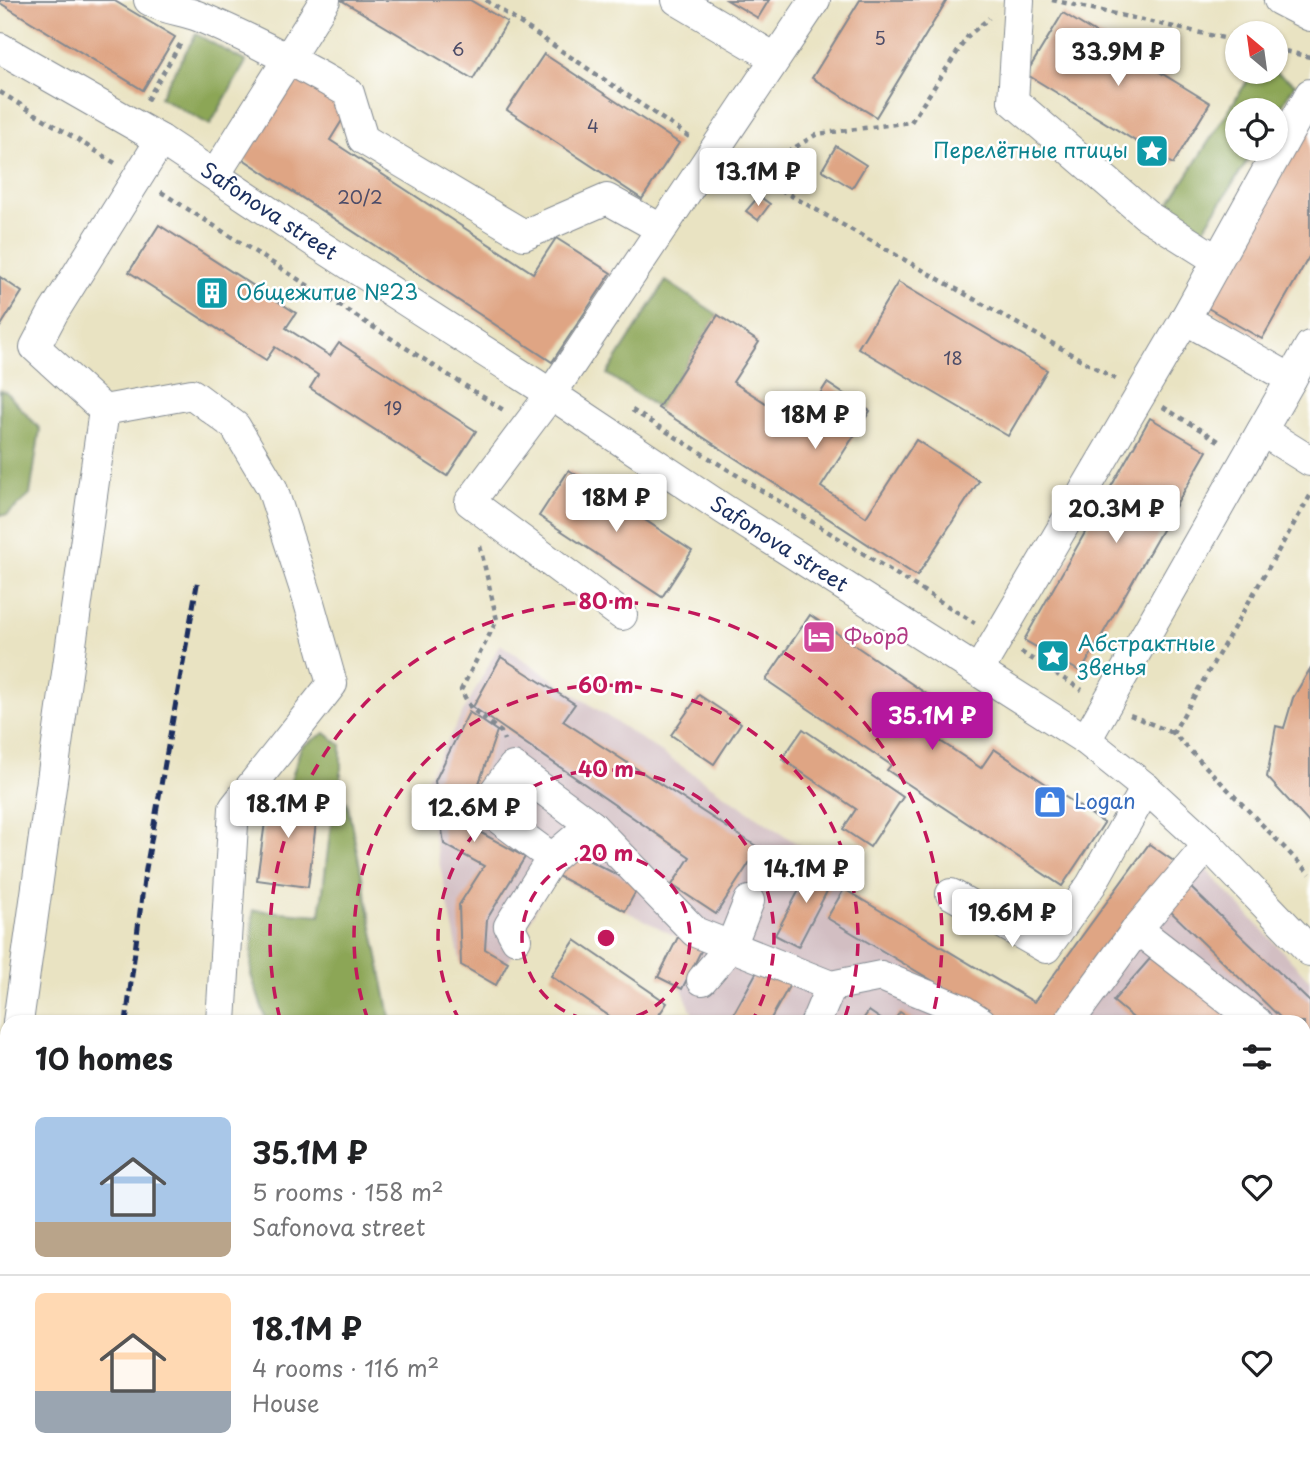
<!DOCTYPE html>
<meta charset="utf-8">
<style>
:root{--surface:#fff;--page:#f2f2f2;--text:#202124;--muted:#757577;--line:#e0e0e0;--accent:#b5179e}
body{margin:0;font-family:"Playpen Sans",sans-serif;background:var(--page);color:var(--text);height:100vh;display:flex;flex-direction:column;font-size:26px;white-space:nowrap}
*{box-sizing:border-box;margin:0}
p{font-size:23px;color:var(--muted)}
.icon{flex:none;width:38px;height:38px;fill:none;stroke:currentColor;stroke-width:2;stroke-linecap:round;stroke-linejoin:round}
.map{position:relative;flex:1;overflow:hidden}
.drawer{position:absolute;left:0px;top:1015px;width:1311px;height:450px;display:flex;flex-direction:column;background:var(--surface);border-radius:21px 21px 0 0;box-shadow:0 2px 5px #0004}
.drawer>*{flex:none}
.needle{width:46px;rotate:331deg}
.controls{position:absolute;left:1225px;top:21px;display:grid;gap:14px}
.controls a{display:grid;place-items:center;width:63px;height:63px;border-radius:50%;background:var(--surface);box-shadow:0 2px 5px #0004;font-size:35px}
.price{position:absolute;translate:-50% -60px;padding:0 16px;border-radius:7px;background:#fff;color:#222;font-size:23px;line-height:46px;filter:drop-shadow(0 2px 4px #0008)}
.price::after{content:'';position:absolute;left:50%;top:42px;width:21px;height:16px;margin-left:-10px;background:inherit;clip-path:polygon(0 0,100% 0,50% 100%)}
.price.selected{background:var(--accent);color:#fff}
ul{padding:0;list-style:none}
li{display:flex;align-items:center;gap:21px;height:175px;padding:0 35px}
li+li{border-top:2px solid var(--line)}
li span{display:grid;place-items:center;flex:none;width:196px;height:140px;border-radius:10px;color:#555}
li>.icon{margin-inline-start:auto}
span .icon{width:84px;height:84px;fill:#fffc;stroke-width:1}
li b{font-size:30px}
h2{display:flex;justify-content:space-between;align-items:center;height:84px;padding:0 35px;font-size:30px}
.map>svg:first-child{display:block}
.built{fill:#f7d0ca}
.industrial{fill:#d2bec2}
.forest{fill:#8ca657;stroke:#546a5a;stroke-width:2}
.building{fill:#dfa584}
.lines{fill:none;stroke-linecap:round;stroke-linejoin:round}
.minor-casing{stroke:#828990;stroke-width:32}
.path{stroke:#828990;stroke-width:4.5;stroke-dasharray:5 5;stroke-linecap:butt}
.minor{stroke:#fff;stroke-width:30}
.rail{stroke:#1b2f5e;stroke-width:5;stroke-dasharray:10 5;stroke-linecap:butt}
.ring{fill:none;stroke:#c2185b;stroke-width:3.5;stroke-dasharray:12 9}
.labels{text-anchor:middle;stroke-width:5;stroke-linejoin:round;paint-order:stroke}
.number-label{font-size:18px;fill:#4c4c68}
.culture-label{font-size:21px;fill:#0d838f;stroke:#fff;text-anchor:start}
.street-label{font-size:21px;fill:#1b2f5e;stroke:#fff}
.hotel-label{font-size:21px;fill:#b23c85;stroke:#fff;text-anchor:start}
.shop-label{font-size:21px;fill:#366cbe;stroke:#fff;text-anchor:start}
.centre{fill:#c2185b;stroke:#fff;stroke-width:3.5}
.ring-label{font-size:21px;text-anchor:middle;font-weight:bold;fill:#c2185b;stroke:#fff;stroke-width:5;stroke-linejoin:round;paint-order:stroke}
</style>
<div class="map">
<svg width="1310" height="1464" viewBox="0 0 1310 1464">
<rect width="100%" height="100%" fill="#fff"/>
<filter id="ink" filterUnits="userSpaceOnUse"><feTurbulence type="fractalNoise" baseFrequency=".0143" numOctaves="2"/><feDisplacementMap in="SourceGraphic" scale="14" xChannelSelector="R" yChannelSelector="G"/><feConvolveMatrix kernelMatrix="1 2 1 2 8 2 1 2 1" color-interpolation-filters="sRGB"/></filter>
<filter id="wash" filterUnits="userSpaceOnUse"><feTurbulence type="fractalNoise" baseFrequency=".00686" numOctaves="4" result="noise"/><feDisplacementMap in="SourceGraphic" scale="28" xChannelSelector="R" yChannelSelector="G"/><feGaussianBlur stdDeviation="1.57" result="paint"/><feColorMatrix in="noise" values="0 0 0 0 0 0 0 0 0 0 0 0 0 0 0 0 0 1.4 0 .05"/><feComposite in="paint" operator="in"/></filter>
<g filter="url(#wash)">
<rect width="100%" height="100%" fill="#e9e3c2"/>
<!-- built -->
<path class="built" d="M1310,1140V1464H1067L1072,1458H1304V1148Z"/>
<!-- industrial -->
<g class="industrial">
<path d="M500,644L848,878L827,918L1002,1022H706L694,1017L682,989L701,949L554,875L496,985L461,965L423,786Z"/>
<path d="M1187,849L1310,981V1140L1304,1148V1022H1064Z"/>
</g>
<!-- forest -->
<g class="forest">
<path d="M196,34L246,62L210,125L160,97Z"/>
<path d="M1253,72H1275L1295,84L1276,115V110H1237V149H1255L1203,230L1167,207Z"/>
<path d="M666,281L718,315L658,408L607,374Z"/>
<path d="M0,390L6,392L40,429L30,495L7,515H0Z"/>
<path d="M325,733L341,745V793L290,784L301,747Z"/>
<path d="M347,802L390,1016L388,1022H267L251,975L253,910L320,915L332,816Z"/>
<path d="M204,1458H435L438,1464H200Z"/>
</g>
<g id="blocks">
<!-- building -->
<g class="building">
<path d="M0,0H113L175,37L143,90L0,3Z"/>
<path d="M341,0H470L507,22L473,79Z"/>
<path d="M727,0H769L758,18Z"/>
<path d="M860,0H947L876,117L812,78Z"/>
<path d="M1063,13L1210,103L1173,164L1026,74Z"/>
<path d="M544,54L679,143L642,199L507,110Z"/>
<path d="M295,74L349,109L330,140L533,273L556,238L611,273L552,362L240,157Z"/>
<path d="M1310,124V255L1262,339L1206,307Z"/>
<path d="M836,146L866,165L852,188L822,170Z"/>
<path d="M759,196L770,204L758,220L746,211Z"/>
<path d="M159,225L296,313L286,328L330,356L339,343L476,431L447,476L310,388L318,375L275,347L266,360L129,272Z"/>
<path d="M0,277L22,292L0,327Z"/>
<path d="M898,282L1047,370L1008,436L858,348Z"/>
<path d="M718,315L759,342L733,382L800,425L827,383L870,411L821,487L866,517L916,440L979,481L917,576L658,408Z"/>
<path d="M1150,418L1207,451L1081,672L1024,640Z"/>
<path d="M569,470L692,551L662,597L539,516Z"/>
<path d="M810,615L934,699L916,725L981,768L994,749L1104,823L1062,886L887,770L891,765L766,680Z"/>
<path d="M501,657L575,704L563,721L759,848L716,914L672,885L690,857L473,707Z"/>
<path d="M1310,669V824L1267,777L1276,726L1284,728L1293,698Z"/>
<path d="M699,695L741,723L714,764L671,735Z"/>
<path d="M469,712L497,731L465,824L525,857L487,919L485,949L508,962L496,985L461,965L459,905L484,866L444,844L435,781Z"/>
<path d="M803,729L903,797L870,847L843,829L856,809L782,759Z"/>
<path d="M269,793L319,799L308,887L257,880Z"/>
<path d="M1149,844L1175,862L1061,1022H1002L827,918L844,889L1034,1002Z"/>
<path d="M567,849L639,886L625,911L554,874Z"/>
<path d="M814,862L836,874L798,947L775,935Z"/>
<path d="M1189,886L1310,1002V1046L1304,1040V1022H1285L1167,908Z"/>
<path d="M678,937L702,949L682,989L658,977Z"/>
<path d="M575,940L667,1003L654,1022H618L551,976Z"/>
<path d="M1155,953L1234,1022H1138L1113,1001Z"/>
<path d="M761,964L792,981L769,1022H729Z"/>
<path d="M869,1011L885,1022H861Z"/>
<path d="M900,1012L915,1022H893Z"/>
<path d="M1304,1440L1310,1447V1464H1248L1241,1458H1304Z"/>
<path d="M612,1458H675L685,1464H614Z"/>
<path d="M774,1458H840L836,1464H771Z"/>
<path d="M860,1458H926L922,1464H856Z"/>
<path d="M968,1458H1044L1040,1464H964Z"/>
<path d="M1087,1458H1173L1167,1464H1080Z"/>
</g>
</g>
</g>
<g filter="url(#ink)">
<use href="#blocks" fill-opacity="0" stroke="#828990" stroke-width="2"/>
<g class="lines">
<defs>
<g id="minor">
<path d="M149,0C165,10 183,10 200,17C252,39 301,65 349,93L363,139L524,235L607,199L661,229"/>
<path d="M677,0L775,58"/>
<path d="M1019,0L1013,101L1146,215L1217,260"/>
<path d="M1279,0L1310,16"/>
<path id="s1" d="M0,48L161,140L316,243L551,394L725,510L1086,740L1146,788L1208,845L1310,951"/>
<path d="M161,140L53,313L35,347L104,410L192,394L235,426L272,488L308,599L332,684L234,808L221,1022"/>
<path d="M215,175L325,0"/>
<path d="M1185,319L1291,379"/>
<path d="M1262,431L1310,461"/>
<path d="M622,615L470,502L551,394L815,0"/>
<path d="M979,670L1185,319L1310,94"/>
<path d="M1086,740L1310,346"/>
<path d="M552,858L591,825"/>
<path d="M951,894L1046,948L1091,885L1146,788"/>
<path d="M1137,929L1257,1022"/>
<path d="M516,939L509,926L552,858L483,807L513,767L591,825L695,932L831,986L881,976L961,1009L981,1022"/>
<path d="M702,980L731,946L749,901"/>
<path d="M18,1022L104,410"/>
<path d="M816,1022L831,986"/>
<path d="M1069,1022L1137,929L1208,845"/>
<path d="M0,1136L7,1102"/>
<path d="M706,1458L716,1464"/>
<path d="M115,1464L117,1458"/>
<path d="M749,1464L753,1458"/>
<path d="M848,1464L852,1458"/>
<path d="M941,1464L945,1458"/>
<path d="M1052,1464L1056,1458"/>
</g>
</defs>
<!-- minor casing -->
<use href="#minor" class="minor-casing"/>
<!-- path -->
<g class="path">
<path d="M486,0L691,138"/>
<path d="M1052,0L1237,41"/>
<path d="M1276,49L1310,57"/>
<path d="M0,92L115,163"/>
<path d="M147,100L182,41"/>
<path d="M737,165L1117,380"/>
<path d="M753,173L817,134L911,122L968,36L989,18"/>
<path d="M161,192L505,411"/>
<path d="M1163,407L1222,443"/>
<path d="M632,410L975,623"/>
<path d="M1310,496L1173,733L1310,874"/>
<path d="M480,546L497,620L461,690L471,708L501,732L504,740"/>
<path d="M1021,652L1082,690"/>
<path d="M1130,715L1173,733"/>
</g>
<!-- minor -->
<use href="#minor" class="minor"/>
<!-- rail -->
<g class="rail">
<path d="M126,1022L144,880L198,579"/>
<path d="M39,1464L40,1458"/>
</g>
</g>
</g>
<!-- distance rings -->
<g class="ring">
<path d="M605 1022A84 84 0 1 1 607 1022"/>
<path d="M460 1021A168 168 0 1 1 752 1021"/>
<path d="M368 1020A252 252 0 1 1 844 1020"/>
<path d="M280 1019A336 336 0 1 1 932 1019"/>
</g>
<!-- icons -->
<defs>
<symbol id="sight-square" viewBox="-11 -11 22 22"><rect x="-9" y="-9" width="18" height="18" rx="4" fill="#0f9aa8" stroke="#fff"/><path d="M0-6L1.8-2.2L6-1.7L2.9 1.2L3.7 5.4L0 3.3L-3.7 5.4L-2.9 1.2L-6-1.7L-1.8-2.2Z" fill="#fff"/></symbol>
<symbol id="building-square" viewBox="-11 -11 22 22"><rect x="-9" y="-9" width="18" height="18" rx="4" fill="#0f9aa8" stroke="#fff"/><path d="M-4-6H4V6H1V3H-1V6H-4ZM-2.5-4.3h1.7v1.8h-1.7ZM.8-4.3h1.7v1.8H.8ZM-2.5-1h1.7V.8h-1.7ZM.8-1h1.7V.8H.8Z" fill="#fff"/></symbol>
<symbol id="hotel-square" viewBox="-11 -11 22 22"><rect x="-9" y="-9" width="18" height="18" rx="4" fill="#d1479c" stroke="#fff"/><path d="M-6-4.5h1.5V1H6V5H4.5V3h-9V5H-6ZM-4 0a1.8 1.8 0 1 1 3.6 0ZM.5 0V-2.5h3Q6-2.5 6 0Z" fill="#fff"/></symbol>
<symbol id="shop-square" viewBox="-11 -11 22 22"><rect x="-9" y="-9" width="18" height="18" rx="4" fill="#3f7fe0" stroke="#fff"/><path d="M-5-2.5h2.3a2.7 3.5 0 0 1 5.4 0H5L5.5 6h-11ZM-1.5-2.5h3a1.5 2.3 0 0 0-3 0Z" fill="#fff"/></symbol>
</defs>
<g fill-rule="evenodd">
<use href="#sight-square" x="1133" y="132" width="38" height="38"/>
<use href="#building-square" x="193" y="274" width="38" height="38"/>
<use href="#hotel-square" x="800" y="618" width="38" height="38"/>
<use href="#sight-square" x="1034" y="637" width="38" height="38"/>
<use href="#shop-square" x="1031" y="783" width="38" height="38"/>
</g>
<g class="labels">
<!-- number labels -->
<g class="number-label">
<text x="880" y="45">5</text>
<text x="458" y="56">6</text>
<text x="593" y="133">4</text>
<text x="360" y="204">20/2</text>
<text x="953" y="365">18</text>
<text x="393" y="415">19</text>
</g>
<!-- culture labels -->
<g class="culture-label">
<text x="1128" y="158" text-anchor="end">Перелётные птицы</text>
<text x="236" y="300">Общежитие №23</text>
<text x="1078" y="651">Абстрактные<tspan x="1078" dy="24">звенья</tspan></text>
</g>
<!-- street labels -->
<g class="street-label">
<text dy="7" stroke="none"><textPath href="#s1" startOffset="315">Safonova street</textPath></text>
<text dy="7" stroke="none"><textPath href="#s1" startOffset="924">Safonova street</textPath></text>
</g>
<!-- hotel labels -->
<g class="hotel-label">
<text x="844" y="644">Фьорд</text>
</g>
<!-- shop labels -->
<g class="shop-label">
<text x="1074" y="809">Logan</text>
</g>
</g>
<circle cx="606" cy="938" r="10" class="centre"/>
<g class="ring-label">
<text x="606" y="609">80 m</text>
<text x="606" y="693">60 m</text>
<text x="606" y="777">40 m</text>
<text x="606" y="861">20 m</text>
</g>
</svg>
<div class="controls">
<a><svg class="needle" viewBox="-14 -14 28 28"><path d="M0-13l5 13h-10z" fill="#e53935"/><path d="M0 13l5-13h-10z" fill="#757577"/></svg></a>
<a><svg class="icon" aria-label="locate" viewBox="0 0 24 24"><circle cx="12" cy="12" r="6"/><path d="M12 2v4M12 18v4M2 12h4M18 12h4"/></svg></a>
</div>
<b class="price" style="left:1118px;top:88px">33.9M ₽</b>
<b class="price" style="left:758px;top:208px">13.1M ₽</b>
<b class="price" style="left:815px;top:451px">18M ₽</b>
<b class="price" style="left:616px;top:534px">18M ₽</b>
<b class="price" style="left:1116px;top:545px">20.3M ₽</b>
<b class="price selected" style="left:932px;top:752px">35.1M ₽</b>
<b class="price" style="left:288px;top:840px">18.1M ₽</b>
<b class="price" style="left:474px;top:844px">12.6M ₽</b>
<b class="price" style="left:806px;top:905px">14.1M ₽</b>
<b class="price" style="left:1012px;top:949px">19.6M ₽</b>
<section class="drawer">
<h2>10 homes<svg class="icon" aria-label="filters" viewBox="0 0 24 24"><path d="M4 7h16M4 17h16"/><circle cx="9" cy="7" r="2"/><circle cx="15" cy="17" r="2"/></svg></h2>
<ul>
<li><span style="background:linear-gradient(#a9c7e8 75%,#b9a48a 0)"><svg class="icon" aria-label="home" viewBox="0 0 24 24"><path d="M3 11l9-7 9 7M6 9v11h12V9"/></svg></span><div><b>35.1M ₽</b><p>5 rooms · 158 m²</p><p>Safonova street</p></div><svg class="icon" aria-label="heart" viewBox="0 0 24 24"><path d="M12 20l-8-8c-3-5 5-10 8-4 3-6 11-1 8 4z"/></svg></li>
<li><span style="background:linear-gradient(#ffd9b3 70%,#9aa5b1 0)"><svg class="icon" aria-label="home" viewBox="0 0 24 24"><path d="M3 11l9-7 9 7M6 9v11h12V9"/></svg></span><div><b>18.1M ₽</b><p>4 rooms · 116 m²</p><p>House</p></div><svg class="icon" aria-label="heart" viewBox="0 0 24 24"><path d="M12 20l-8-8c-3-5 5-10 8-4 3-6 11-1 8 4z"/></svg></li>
</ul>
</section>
</div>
